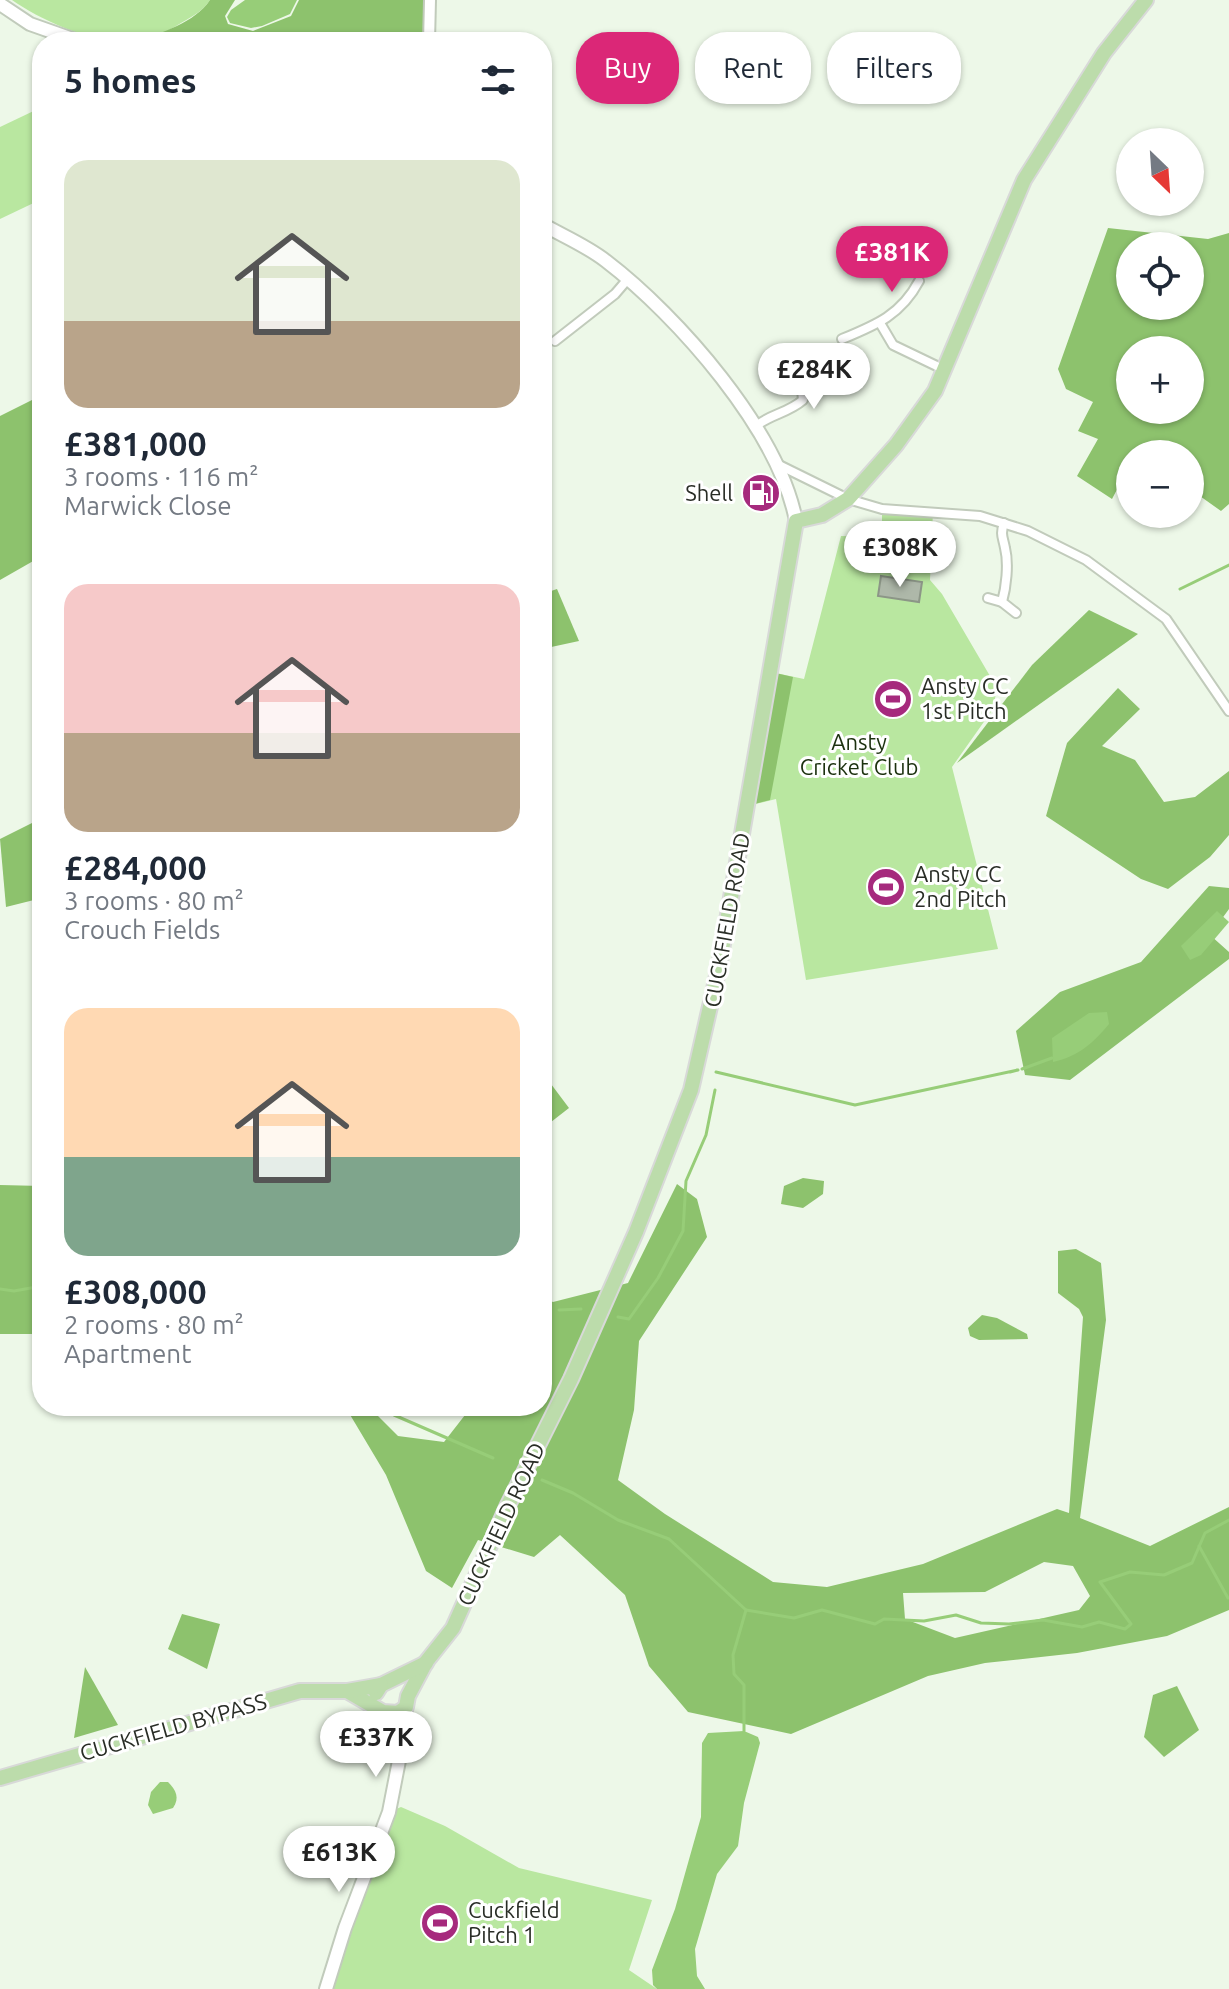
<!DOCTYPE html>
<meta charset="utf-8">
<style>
:root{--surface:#fff;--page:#f6f6f7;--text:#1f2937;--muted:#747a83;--accent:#db2777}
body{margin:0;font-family:Ubuntu,sans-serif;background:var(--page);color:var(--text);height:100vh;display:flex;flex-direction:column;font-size:30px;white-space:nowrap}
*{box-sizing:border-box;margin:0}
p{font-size:26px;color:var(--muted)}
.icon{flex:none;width:44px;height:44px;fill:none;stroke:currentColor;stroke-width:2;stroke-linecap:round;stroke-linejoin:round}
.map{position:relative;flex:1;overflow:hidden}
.side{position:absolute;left:32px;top:32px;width:520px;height:1384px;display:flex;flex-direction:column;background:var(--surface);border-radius:32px;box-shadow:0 2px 6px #0004}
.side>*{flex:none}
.top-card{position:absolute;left:576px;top:32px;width:532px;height:72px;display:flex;gap:16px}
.needle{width:52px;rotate:155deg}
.tools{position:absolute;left:1116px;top:128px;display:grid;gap:16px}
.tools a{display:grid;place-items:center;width:88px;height:88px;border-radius:50%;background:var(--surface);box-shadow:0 2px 6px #0004;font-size:40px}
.price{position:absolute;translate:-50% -68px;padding:0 18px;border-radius:28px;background:#fff;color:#222;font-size:26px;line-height:52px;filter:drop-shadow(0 2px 4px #0008)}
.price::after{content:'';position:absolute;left:50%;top:48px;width:24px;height:18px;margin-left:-12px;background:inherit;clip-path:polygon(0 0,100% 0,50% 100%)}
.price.active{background:var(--accent);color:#fff}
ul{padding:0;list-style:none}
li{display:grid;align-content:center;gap:16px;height:424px;padding:0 32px}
li span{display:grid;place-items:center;height:248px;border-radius:24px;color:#555}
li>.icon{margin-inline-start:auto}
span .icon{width:144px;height:144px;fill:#fffc;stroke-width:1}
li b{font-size:34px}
h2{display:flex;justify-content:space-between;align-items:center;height:96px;padding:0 32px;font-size:34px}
.tag{padding:0 28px;border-radius:32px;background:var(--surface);box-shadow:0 2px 6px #0004;font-size:28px;line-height:72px}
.tag.active{background:var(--accent);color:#fff}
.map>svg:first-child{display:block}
.green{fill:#b9e7a0}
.forest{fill:#8dc26d;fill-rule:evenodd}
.water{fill:#97cd78}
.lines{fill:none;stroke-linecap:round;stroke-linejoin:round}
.stream{stroke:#97cd78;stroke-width:3}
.building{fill:#aeb8a9;stroke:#8c9687;stroke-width:2}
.minor-casing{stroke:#c1cbbb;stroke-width:12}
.tertiary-casing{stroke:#c1cbbb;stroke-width:14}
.secondary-casing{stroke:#c1cbbb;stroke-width:16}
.trunk-casing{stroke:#d8d9d8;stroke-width:18}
.minor{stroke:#fff;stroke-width:8}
.tertiary{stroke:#fff;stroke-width:10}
.secondary{stroke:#fff;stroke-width:12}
.trunk{stroke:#bcdcab;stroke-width:14}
.labels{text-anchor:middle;stroke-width:6;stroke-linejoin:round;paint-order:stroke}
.poi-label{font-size:22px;fill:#292d26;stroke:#fff;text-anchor:start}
.park-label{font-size:22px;fill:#1c310f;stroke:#fff}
.street-label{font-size:22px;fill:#292d26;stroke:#fff}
</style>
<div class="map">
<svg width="1229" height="1989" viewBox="0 0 1229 1989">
<rect width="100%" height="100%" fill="#edf8e8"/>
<!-- green -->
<g class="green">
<path d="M12,0H210C203,11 193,16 181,23C169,31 149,40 135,42C100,47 40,20 12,0Z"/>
<path d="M42,107V199L0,219V127Z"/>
<path d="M882,509L933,511L930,580L942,594L997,688L993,709L952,767L998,949L806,980L776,799L747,806L771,672L804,679L841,536L882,537Z"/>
<path d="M401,1807L445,1826L519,1868L652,1900L629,1970L657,1989H326L389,1812Z"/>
</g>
<!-- forest -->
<g class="forest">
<path d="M210,0H235L225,16L228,24L253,31L291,16L299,0H430L429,42H137C161,32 195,23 210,0Z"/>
<path d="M1108,228L1208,239L1229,233V504L1221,511L1190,489V454L1138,451L1130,454V465L1112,499L1077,476L1098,439L1078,431L1093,402L1066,389L1058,369ZM1130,246H1190V306H1130ZM1130,350H1190V410H1130Z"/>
<path d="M42,395V556L0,580V416Z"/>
<path d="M557,589L579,641L542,649V594Z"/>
<path d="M1089,610L1138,634L957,763L1032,665Z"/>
<path d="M771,672L793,677L770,800L747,806Z"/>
<path d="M1118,688L1140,709L1102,746L1135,760L1164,802L1195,797L1229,771V835L1210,857L1168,889L1141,879L1046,816L1067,743Z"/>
<path d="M42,818V898L6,907L0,839Z"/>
<path d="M1209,886L1229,888V909L1210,935L1229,952V959L1070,1080L1025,1075L1016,1031L1060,992L1141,962Z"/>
<path d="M542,1072L569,1108L542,1129Z"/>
<path d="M803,1178L824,1181L823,1194L803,1208L781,1204L784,1186Z"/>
<path d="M677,1184L697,1199L707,1237L639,1341L634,1410L618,1480L665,1514L773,1582L827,1587L923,1564L1057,1509L1069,1513L1083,1317L1079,1309L1058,1293V1251L1076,1249L1101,1263L1106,1320L1080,1518L1150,1546L1229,1507V1610L1167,1636L1077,1653L985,1663L928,1676L791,1734L688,1712L649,1666L625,1595L560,1535L534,1557L478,1540L452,1588L426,1571L386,1475L349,1413L339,1406H368L398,1436L444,1442L472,1406H542V1297L553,1302L628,1283ZM1044,1562L1073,1566L1090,1596L1079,1610L955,1638L905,1619L903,1593L985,1592Z"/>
<path d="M0,1185L42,1186V1334H0Z"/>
<path d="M982,1315L997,1318L1027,1334L1028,1339L979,1340L970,1336L968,1328Z"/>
<path d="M182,1614L220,1624L207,1669L168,1649Z"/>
<path d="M85,1667L118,1725L74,1738Z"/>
<path d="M1177,1686L1199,1730L1164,1757L1144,1737L1153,1695Z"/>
</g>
<!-- water -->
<g class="water">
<path d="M245,0H297L290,14L262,26L251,28L230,23L227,17L231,10Z"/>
<path d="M1217,911L1229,922L1201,955L1190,960L1181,946Z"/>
<path d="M1107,1012L1109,1024C1092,1044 1079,1056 1053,1062L1052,1038L1089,1013Z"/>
<path d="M744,1731L758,1737L760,1743L744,1803L738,1846L717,1874L695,1949L697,1976L705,1989H657L653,1985L652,1970L675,1909L701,1817L702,1743L708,1733Z"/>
<path d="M160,1782H168C176,1790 180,1798 173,1808L153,1814L148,1805L151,1792Z"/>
</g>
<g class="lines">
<!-- stream -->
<g class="stream">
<path d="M1180,589L1229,565"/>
<path d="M1022,1069L1052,1058"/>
<path d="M716,1072L855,1105L1018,1070L1010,1072"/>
<path d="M0,1289L14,1291L42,1286"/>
<path d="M559,1310L581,1309"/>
<path d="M618,1317L629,1319L658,1278L683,1231L686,1181L706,1135L715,1090"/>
<path d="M388,1406L394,1415L493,1458"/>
<path d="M542,1480L573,1493L618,1520L669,1539L746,1610L794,1618L822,1610L875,1624L884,1619L924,1621L956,1615L981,1623L1009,1624L1043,1620L1082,1627L1099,1622L1125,1629L1131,1624L1100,1582L1130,1572L1164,1575L1192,1563L1205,1533L1229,1520"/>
<path d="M1199,1546L1228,1598"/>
<path d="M744,1731V1685L734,1674L733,1655L746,1610"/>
</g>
</g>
<!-- building -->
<path class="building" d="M881,576L922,582L919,602L878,596Z"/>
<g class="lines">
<defs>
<g id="minor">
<path d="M880,323L893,345L945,370"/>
<path d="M842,339C876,325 901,315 919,281"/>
<path d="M555,341L615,294L627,280"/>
<path d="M777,375L804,361"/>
<path d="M756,426C771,414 788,413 803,400L802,390L789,369"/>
<path d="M777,464L848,499L882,509L980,516L1028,531L1086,560L1166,619L1229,711"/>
<path d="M1004,523C1000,535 1003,537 1005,548C1009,564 1006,588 1002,602L1016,613"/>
<path d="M988,598L1002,602"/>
</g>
<path id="tertiary" d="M429,42L430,0"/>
<g id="secondary">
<path d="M0,4L30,24L81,42"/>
<path d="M542,224C563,236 587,246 606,261C678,316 779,431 796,521"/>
<path d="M388,1714L399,1750"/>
<path d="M326,1989L345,1928L389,1812L404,1735L406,1707"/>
</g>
<g id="trunk">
<path d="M347,1691L383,1712L398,1713L406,1707L408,1696L426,1662L453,1628L508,1505L571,1379L636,1232L691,1090L719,967L796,521L822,515L848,499L896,445L935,391L1024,180L1104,53L1146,0"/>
<path d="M376,1693L381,1685L426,1663"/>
<path d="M0,1778L300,1691H347L381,1685"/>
</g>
</defs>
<!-- minor casing -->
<use href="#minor" class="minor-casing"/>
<!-- tertiary casing -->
<use href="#tertiary" class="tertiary-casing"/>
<!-- secondary casing -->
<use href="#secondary" class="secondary-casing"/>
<!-- trunk casing -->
<use href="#trunk" class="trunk-casing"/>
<!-- minor -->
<use href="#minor" class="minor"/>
<!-- tertiary -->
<use href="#tertiary" class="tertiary"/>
<!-- secondary -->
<use href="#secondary" class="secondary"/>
<!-- trunk -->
<use href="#trunk" class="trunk"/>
</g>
<!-- icons -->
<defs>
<symbol id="fuel-disc" viewBox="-11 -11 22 22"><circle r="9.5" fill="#a62a7d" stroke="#fff"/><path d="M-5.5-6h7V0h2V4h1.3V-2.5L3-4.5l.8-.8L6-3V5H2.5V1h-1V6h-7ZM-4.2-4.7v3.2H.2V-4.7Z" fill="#fff"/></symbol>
<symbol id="stadium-disc" viewBox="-11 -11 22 22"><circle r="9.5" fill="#a62a7d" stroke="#fff"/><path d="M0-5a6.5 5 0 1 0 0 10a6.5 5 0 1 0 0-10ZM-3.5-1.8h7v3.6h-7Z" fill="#fff"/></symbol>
</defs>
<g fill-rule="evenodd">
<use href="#fuel-disc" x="739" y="471" width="44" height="44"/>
<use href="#stadium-disc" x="871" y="677" width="44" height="44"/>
<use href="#stadium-disc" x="864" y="865" width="44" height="44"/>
<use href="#stadium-disc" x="418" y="1901" width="44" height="44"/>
</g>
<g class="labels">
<!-- poi labels -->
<g class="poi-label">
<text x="733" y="501" text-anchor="end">Shell</text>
<text x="921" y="694">Ansty CC<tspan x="921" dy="25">1st Pitch</tspan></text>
<text x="914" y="882">Ansty CC<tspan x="914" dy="25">2nd Pitch</tspan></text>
<text x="468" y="1918">Cuckfield<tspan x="468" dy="25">Pitch 1</tspan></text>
</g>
<!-- park labels -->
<g class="park-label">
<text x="859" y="750">Ansty<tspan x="859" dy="25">Cricket Club</tspan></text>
</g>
<!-- street labels -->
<g class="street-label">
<text transform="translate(727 920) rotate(-80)" y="8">CUCKFIELD ROAD</text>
<text transform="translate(501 1524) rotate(-65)" y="8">CUCKFIELD ROAD</text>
<text transform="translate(173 1727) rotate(-16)" y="8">CUCKFIELD BYPASS</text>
</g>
</g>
</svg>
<div class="tools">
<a><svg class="needle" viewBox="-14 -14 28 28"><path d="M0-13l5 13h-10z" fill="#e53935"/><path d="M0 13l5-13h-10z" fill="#747a83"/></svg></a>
<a><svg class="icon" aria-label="locate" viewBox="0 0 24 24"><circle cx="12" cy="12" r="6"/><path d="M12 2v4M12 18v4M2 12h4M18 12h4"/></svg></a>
<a>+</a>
<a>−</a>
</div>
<b class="price active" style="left:892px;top:294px">£381K</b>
<b class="price" style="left:814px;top:411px">£284K</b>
<b class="price" style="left:900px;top:589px">£308K</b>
<b class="price" style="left:376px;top:1779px">£337K</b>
<b class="price" style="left:339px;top:1894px">£613K</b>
<div class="top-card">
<a class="tag active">Buy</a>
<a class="tag">Rent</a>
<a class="tag">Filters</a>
</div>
<section class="side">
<h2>5 homes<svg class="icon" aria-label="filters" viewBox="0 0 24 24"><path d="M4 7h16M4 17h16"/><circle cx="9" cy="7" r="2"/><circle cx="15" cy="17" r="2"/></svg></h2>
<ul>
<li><span style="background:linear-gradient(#dfe7d0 65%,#b9a48a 0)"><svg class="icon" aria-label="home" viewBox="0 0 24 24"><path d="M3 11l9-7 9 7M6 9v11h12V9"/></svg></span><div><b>£381,000</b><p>3 rooms · 116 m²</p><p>Marwick Close</p></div></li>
<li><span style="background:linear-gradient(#f6c9c9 60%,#b9a48a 0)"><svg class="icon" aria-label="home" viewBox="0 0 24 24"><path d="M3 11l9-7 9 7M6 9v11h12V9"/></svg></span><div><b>£284,000</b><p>3 rooms · 80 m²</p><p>Crouch Fields</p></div></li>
<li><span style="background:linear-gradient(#ffd9b3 60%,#7fa58c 0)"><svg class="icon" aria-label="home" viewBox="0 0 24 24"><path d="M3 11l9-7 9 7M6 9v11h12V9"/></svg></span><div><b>£308,000</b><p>2 rooms · 80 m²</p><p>Apartment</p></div></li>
</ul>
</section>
</div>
